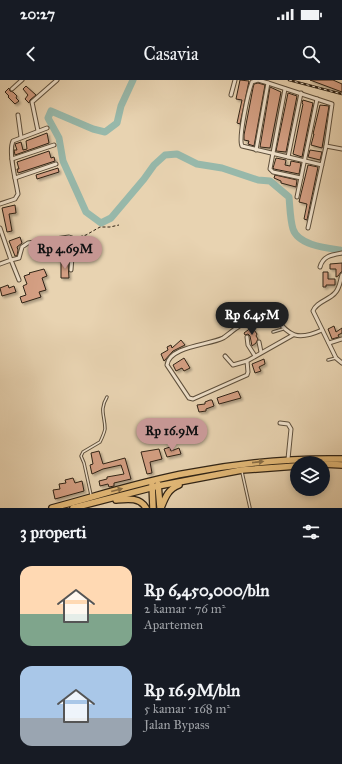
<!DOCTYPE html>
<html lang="id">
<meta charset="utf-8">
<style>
:root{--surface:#171b24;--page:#242831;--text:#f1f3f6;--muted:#9ea1a6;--accent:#c59692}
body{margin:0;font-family:"IM FELL Great Primer",serif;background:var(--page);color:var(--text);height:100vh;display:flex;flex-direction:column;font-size:15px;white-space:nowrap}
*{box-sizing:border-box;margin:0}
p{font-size:13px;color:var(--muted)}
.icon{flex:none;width:22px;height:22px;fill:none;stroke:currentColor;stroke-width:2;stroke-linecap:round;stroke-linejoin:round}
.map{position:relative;height:428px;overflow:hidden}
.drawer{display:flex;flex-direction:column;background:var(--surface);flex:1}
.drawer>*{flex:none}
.buttons{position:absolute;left:290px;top:376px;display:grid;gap:8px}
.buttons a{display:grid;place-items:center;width:40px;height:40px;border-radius:50%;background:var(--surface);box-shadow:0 2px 6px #0003;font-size:20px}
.price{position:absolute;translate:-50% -34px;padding:0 9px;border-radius:14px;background:var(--accent);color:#111;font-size:13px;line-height:26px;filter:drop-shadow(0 1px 2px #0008)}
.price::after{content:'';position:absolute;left:50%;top:24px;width:12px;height:9px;margin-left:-6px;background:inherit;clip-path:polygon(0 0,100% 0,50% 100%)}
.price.selected{background:#222;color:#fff}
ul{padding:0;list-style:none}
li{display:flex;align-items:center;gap:12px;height:100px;padding:0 20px}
li span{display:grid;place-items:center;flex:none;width:112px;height:80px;border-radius:12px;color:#555}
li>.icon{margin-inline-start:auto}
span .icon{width:48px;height:48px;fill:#fffc;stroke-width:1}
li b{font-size:17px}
h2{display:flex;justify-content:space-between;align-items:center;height:48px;padding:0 20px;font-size:17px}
.status{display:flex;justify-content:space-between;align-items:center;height:28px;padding:0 20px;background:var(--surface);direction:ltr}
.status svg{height:11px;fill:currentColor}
header{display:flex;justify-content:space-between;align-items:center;height:52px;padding:0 20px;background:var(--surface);font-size:18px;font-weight:600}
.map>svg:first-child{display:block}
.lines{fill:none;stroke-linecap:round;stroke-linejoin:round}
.river{stroke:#97b8aa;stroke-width:7}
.building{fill:#d49f83;stroke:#2f2315;filter:url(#shadow)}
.lane-casing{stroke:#5d4f3c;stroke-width:3.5}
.street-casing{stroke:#5d4f3c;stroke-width:5}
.highway-casing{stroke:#2f2315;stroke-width:8}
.path{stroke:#2f2315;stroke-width:1;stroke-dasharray:3 2;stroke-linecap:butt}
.lane{stroke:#f0e2cc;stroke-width:1.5}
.street{stroke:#f0e2cc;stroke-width:3}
.highway{stroke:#e4ba78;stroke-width:5.5}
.rail-casing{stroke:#2f2315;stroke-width:2.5}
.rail{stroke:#f0e2cc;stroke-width:1;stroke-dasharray:3;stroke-linecap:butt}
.oneway{fill:#8a6e46}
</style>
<div class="status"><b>20:27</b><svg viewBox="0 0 49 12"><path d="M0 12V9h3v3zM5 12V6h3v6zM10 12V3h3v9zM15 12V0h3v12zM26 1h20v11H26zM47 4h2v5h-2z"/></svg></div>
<header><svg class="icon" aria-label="back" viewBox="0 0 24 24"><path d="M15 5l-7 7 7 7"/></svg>Casavia<svg class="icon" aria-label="search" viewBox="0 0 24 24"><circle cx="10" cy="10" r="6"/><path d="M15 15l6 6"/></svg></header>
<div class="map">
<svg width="342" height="428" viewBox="0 0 342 428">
<defs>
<filter id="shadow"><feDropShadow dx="2" dy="2" stdDeviation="1" flood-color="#0004"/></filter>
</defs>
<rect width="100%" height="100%" fill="#e8d3b1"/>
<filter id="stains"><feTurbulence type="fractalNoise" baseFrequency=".005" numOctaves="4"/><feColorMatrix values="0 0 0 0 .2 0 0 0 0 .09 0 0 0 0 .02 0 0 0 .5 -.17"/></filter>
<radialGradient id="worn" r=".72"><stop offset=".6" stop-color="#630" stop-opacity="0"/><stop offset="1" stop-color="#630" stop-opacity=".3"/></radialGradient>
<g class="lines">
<!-- river -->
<path class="river" d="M133,0L121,26L117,43L105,52L93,49L51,31L48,38L59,58L63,81L86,132L101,143L111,138L144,99L154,85L165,75L177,74L197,84L222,88L258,100L270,101L289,117C290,127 290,139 293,149C298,165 326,168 340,170L342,172"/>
</g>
<!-- building -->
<g class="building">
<path d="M240,0L249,1L240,44L237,43L242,20L236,19Z"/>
<path d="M310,0H333L342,4V12Z"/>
<path d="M258,3L265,5L254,66L248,64L249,61L244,60V55L253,8L254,4Z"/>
<path d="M26,6L36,15L30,20L29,23L25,19L28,15L23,9Z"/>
<path d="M270,7L281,12L270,68L260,67Z"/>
<path d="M9,8L10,11L13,12L17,16L16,18L19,21L15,24L8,17L9,16L5,12Z"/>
<path d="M288,13L297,16L286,72L276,71Z"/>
<path d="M303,20L313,23L302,77L293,74L303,24L302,23Z"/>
<path d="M320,25L329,26L322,68L311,65L314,54H313Z"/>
<path d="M47,53L49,63L15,75L14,70H17L15,64L21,62L23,70L27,69L26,61Z"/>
<path d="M310,70L322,72L320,80L308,77Z"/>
<path d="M49,71L51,78L54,77L55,81L18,93L17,89H19L17,82Z"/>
<path d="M276,78L286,80L285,85L290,86L291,81L301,83L299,94L274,89L273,88Z"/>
<path d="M308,85L318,87L307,140L304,139L307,124L299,122Z"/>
<path d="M58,88L59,92L37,99L36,95Z"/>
<path d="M275,95L297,100L296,107L281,103V101L274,98Z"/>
<path d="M15,125L16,133L9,134L12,151L7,152L2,128Z"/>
<path d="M20,157L22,163L17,167L18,170L17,176H15L9,161Z"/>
<path d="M61,181H66V183H68L69,198H61Z"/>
<path d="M342,183V192H341L338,196L336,197V189H330V184Z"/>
<path d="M44,189L47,196L42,198L46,210L39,212L41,217L22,223L20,217L26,215L23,206L27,204L24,196L30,194L29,193Z"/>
<path d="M323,192H328V199H335V205H326V207H323Z"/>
<path d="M8,205L9,208L14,206L16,212L2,216L0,208Z"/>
<path d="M334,246L336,252L342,248V253L338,255L339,257L332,259L328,249Z"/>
<path d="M252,247L257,254L256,256L258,259L256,263L252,266L250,256L248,254L245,255L244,253Z"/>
<path d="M181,260L185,265L173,271L164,281L161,274L168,270L167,267L171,265L172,268Z"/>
<path d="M184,278L190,288L184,291L182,288L176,291L173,285Z"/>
<path d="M264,279L265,284L259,287L261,291L255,293L252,284Z"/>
<path d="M238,311L241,318L219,324L217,318Z"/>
<path d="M210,320H212L214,326L206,329V331L199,332L197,325L205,324V322Z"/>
<path d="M170,367L171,371L179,368L181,374L167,377L164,369Z"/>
<path d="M159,369L162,379L150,382L152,393L147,394L141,372Z"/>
<path d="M99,371L103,384L125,378L131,399L114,403V406L109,407L108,404L100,406L99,401L107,399V397L124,394L121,385L103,389L92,394L90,385L93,384L91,373Z"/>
<path d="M73,398L75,403L82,401L84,411L55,419L53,410L60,409L59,404L66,403L65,400Z"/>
</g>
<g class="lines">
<defs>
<g id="lane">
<path d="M273,252L283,249"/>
<path d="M328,280L336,278"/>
<path d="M242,392L250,428"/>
<path d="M91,415L84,383L81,376L83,372L100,362C102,358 104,354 105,349C105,336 99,330 107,317"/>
</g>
<g id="street">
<path d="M12,9L22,0"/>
<path d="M285,9L270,89L273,92L301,98"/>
<path d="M231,15L235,0"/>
<path d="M18,35L21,57"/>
<path d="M38,51L32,22L57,0"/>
<path d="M326,66L342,69"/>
<path d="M256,70L268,3"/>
<path d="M288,77L301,13"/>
<path d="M12,79L54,65"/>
<path d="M15,98L56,84"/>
<path d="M297,117L317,19"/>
<path d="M0,124L15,119L18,114C16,101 8,72 13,61L47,48"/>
<path d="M0,148L11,180L0,184"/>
<path d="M308,148L326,66L332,24L268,3L258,0L252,2C248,13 238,59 242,66L322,85"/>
<path d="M320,187C323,176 331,175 342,173"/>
<path d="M342,195C340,201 340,208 335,213C329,220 316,222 313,231L336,278L342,283"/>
<path d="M19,200L11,180L19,178L22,167L28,163L69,157L72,158L73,164L71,190"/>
<path d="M293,255L247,281L248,292L247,295L193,319L189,318L167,285C169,266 210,265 223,258C228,255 233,250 238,247C246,241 255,235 264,230H267C288,251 291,264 322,250"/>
<path d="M247,257L248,265L255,276"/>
<path d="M259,262L261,272"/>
<path d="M329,263L342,259"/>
<path d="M225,276L233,285L247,281"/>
<path d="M280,343L288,344L291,349L288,379"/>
</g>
<g id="highway">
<path d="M323,384L342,385"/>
<path d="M152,404L153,428"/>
<path d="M158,404L160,427"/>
<path d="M116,420C127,419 140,417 146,428"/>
<path d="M52,428C97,416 142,401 188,393C239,383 290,378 342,379"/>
<path d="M73,428L158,406L242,390L297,386"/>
<path d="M161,428C165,418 168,409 179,405"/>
</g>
</defs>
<!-- lane casing -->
<use href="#lane" class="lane-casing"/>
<!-- street casing -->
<use href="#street" class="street-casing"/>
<!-- highway casing -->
<use href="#highway" class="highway-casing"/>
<!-- path -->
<path class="path" d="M75,158L86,155L100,147H110L119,145"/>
<!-- lane -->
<use href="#lane" class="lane"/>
<!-- street -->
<use href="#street" class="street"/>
<!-- highway -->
<use href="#highway" class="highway"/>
<defs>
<path id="rail" d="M289,0L342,14"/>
</defs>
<!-- rail casing -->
<use href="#rail" class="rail-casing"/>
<!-- rail -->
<use href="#rail" class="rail"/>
</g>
<!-- one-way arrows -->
<defs><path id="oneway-solid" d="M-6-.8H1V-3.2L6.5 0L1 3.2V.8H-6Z"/></defs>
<g class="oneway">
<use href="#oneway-solid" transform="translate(258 382) rotate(-6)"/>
<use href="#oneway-solid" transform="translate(117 410) rotate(-15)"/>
</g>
<rect width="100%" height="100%" filter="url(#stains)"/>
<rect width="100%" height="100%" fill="url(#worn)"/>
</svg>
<div class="buttons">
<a><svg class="icon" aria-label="layers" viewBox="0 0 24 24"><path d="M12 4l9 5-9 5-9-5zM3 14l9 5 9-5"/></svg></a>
</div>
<b class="price" style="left:65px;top:190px">Rp 4.69M</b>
<b class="price selected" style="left:252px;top:256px">Rp 6.45M</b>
<b class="price" style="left:172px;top:372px">Rp 16.9M</b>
</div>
<section class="drawer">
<h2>3 properti<svg class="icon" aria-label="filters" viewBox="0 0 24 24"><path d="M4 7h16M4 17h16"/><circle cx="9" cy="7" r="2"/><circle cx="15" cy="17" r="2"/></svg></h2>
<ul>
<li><span style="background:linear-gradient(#ffd9b3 60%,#7fa58c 0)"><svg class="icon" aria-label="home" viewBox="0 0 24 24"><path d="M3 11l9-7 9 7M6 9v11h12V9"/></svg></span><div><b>Rp 6,450,000/bln</b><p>2 kamar · 76 m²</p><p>Apartemen</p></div></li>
<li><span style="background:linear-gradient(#a9c7e8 65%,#9aa5b1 0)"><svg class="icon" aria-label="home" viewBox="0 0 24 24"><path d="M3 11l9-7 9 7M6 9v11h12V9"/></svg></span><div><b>Rp 16.9M/bln</b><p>5 kamar · 168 m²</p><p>Jalan Bypass</p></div></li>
</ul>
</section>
